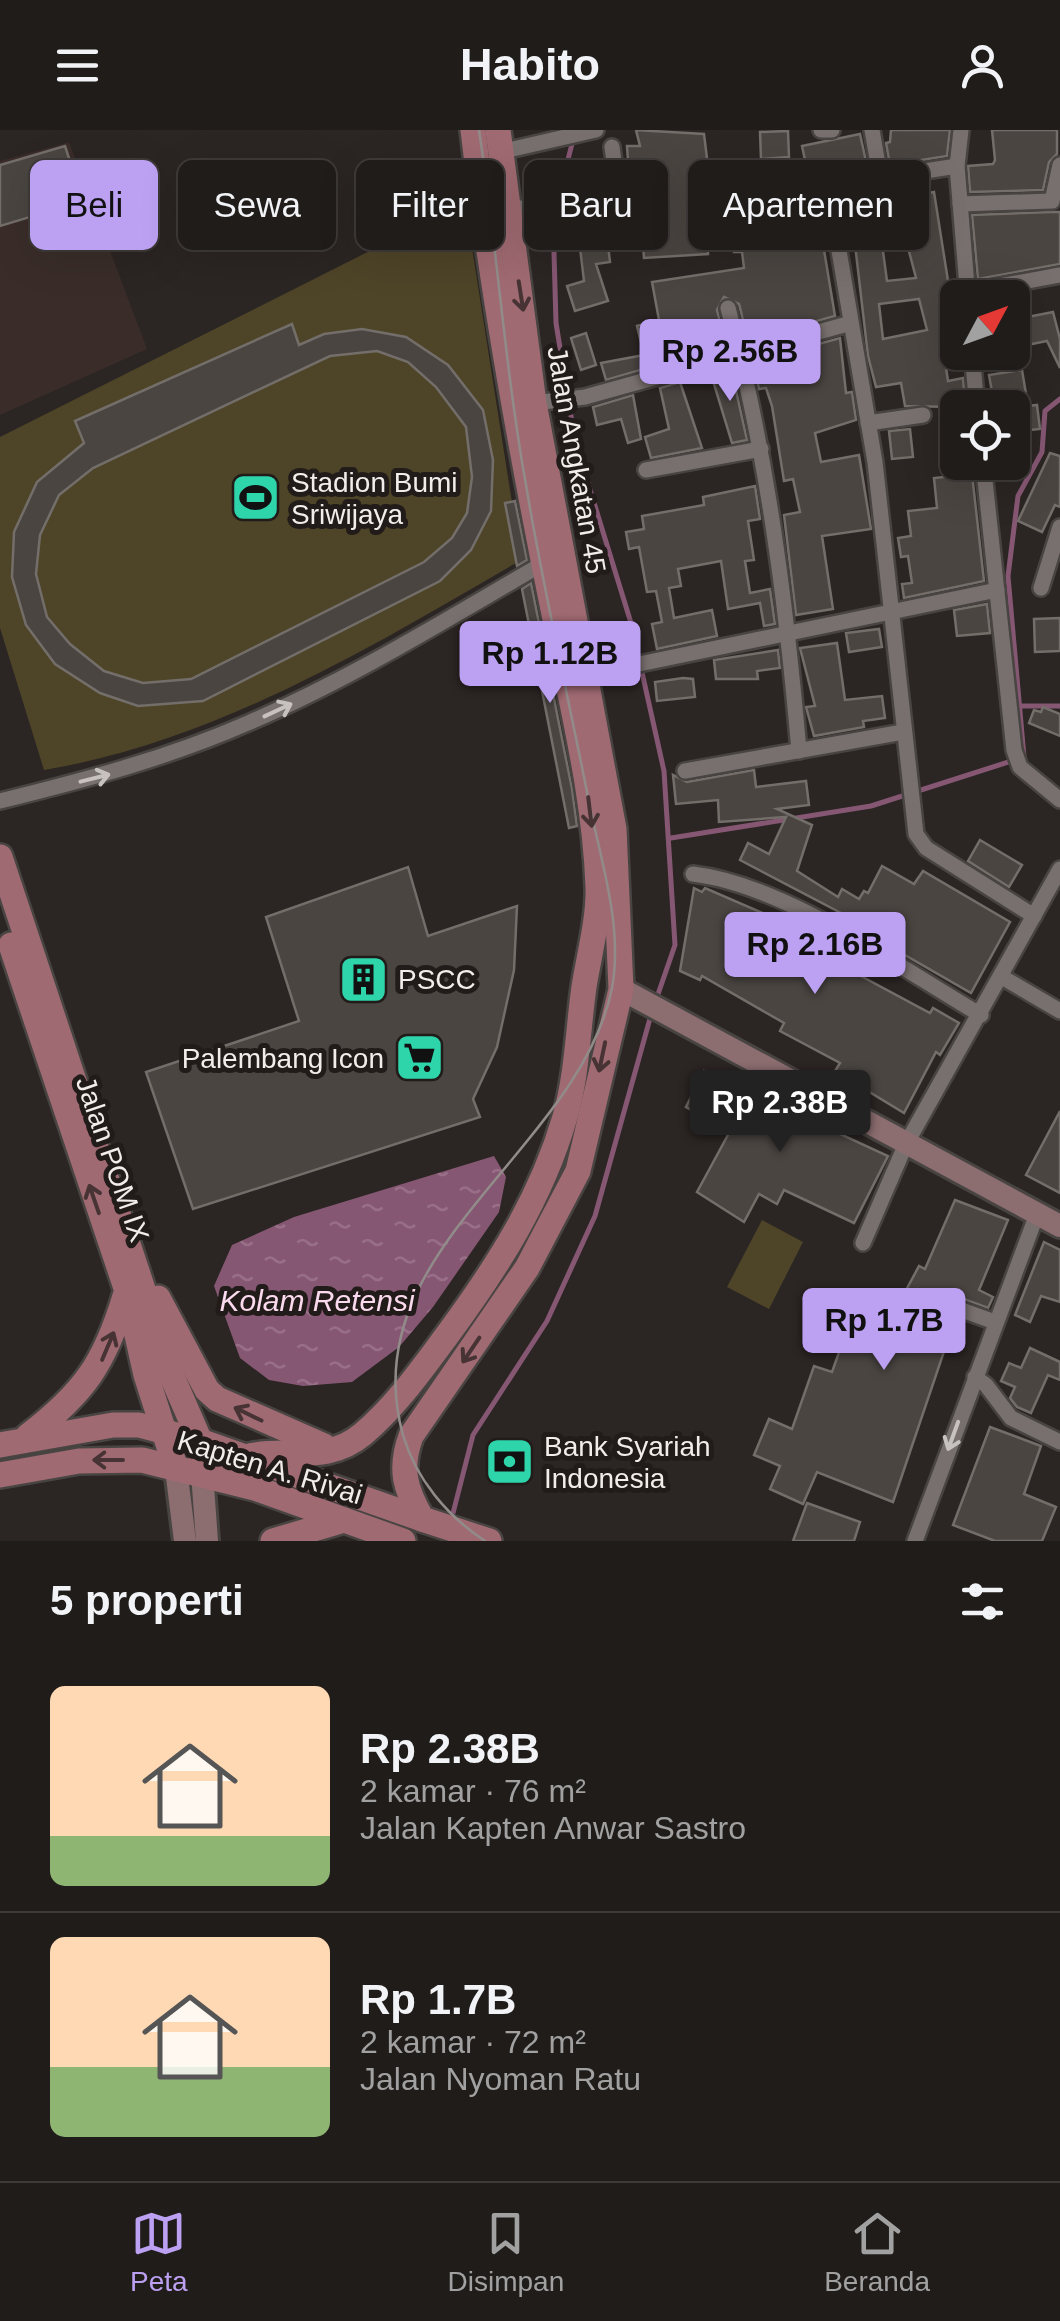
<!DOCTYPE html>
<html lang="id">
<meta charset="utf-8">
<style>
:root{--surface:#201c1a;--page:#2d2927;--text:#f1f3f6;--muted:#a2a1a2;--line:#3d3a39;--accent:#bca0f2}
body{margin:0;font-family:Arial,sans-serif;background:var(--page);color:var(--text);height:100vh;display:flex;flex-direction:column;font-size:38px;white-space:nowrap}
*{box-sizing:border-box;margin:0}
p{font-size:32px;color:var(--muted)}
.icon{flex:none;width:55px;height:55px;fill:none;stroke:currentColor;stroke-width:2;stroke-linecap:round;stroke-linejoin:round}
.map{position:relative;height:1411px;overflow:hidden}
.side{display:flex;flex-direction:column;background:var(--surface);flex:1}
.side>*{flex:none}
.guide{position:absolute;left:30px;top:30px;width:1000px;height:90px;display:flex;gap:20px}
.needle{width:65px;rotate:49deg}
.tools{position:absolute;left:940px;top:150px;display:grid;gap:20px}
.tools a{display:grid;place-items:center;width:90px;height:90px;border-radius:15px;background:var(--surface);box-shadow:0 10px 40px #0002,0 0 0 2px var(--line);font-size:50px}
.price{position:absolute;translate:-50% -85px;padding:0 22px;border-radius:10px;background:var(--accent);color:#111;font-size:32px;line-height:65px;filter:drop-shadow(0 2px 5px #0008)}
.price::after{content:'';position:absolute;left:50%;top:60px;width:30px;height:22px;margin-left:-15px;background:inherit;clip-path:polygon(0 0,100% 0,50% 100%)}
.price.current{background:#222;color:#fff}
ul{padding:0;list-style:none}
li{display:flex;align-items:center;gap:30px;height:250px;padding:0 50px}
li+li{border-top:2px solid var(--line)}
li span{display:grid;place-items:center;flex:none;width:280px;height:200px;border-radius:15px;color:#555}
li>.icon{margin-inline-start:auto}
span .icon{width:120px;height:120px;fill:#fffc;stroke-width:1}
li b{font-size:42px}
h2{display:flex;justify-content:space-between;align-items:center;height:120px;padding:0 50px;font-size:42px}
.pill{padding:0 35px;border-radius:15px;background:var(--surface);box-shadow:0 10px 40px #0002,0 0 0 2px var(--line);font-size:35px;line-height:90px}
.pill.current{background:var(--accent);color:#111}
header{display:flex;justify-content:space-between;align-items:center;height:130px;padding:0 50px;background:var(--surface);font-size:45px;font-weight:700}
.tab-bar{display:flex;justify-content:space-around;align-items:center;height:140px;border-top:2px solid var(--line);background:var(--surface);font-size:28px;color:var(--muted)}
.tab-bar a{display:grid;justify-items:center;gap:5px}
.tab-bar .current{color:var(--accent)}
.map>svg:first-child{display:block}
.built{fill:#3a2d29}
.pitch{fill:#4e4428}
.water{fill:url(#water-ripples)}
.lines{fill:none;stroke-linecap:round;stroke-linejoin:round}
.stream{stroke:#865773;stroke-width:5}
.building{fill:#4a4541;stroke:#736e69;stroke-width:2.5;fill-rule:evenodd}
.street-casing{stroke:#484442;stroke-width:20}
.secondary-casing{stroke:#484442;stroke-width:28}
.primary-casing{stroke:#484442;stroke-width:30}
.street{stroke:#78706e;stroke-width:15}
.secondary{stroke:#8c6d70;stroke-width:22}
.primary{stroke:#a06a72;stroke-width:25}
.tram{stroke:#918c8a;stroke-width:2.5}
.oneway{stroke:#473334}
.oneway2{stroke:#c7c1bf}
.labels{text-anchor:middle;stroke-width:10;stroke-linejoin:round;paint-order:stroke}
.street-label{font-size:28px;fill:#f1edeb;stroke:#211b19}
.poi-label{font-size:28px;fill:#f1edeb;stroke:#211b19;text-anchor:start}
.water-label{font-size:30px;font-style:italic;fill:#fadaec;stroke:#211b19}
</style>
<header><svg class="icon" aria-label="menu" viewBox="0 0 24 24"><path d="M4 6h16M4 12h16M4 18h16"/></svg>Habito<svg class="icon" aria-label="person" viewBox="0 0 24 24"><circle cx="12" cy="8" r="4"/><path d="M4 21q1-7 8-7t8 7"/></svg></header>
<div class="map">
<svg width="1060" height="1411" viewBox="0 0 1060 1411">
<defs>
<pattern id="water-ripples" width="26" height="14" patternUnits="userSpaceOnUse" patternTransform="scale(2.5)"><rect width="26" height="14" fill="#865773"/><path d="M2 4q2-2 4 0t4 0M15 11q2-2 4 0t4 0" fill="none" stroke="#986f87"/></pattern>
</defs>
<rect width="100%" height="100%" fill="#2b2523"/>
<!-- built -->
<path class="built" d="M69,12L147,219L0,285V31Z"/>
<!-- pitch -->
<g class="pitch">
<path d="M465,73L521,430C373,516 215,612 44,640L0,498V307Z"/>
<path d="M762,1090L803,1112L769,1179L727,1157Z"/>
</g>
<!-- water -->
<path class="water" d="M494,1026L506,1047L499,1082L433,1177L399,1217L352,1252L303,1256L269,1250L240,1228L214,1156L232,1115L294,1087Z"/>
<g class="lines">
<!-- stream -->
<g class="stream">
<path d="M573,10L553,88L556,193L575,311L631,493L664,641L675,815L656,870"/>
<path d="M1019,576H1060"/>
<path d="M671,708L871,676L1024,627L1008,446L1018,366L1042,322L1045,281L1060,269"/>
<path d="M451,1391L473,1305L547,1191L595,1086L651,885"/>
</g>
</g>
<!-- building -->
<g class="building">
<path d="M636,0L704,4L713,77L705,78L708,124L644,128L641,88L632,89L627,16H640Z"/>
<path d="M891,0H950L947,26L890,35L886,13L890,12Z"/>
<path d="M992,0H1057V24L1049,32L1043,60L970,62L968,36L993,34L995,30Z"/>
<path d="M788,1L789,27L761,29L760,2Z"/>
<path d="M860,4L867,36L809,49L802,16Z"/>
<path d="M65,16L83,71L0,96V35Z"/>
<path d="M911,54L913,66L934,62L951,170L953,197L945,198L949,230L945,231L948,251L963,248L965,275L953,277L905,276L901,253L876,257L868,226L856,123L841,67ZM906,110L916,148L887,151L882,114ZM919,169L927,200L883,209L879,174Z"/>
<path d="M745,78L747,84L754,83L755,92L818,84L835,186L748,210L739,174L724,167L717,180L726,216L706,222L703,206L671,213L675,230L606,250L601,233L644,225L637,196L659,190L652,152L744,138L742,122H734L732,79Z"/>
<path d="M1051,82H1060V134L978,149L972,85Z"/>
<path d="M606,98L610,132L596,134L608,171L575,181L567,156L584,151L578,101Z"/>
<path d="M1053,182L1060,209V238L1047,211L1012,218V190Z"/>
<path d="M292,194L299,215L324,204L362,199L406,207L448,235L483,280L493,330L491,381L471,420L440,451L203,571L138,576L100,563L55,534L26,495L12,447L14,402L37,352L84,313L75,291ZM377,221L408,232L436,257L466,297L472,347L467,383L452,408L424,432L191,549L143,553L104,541L70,514L47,487L36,444L40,405L59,365L93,338L330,226Z"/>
<path d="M586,203L596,235L581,240L571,208Z"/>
<path d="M840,208L846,263L852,262L856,290L815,303L821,332L859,325L871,399L822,406L833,479L796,485L784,385L800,382L793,349L784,351L772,276L766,258L759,259L753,232Z"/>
<path d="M731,238L747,310L732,313L711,244Z"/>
<path d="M1022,240L1028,276L1037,275L1040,299L1012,302V270L994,273L989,245Z"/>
<path d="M680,252L702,318L651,328L645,307L669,299L660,258Z"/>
<path d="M633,265L641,309L628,313L621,289L597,295L593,277Z"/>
<path d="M910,299L913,327L892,329L889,301Z"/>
<path d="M1050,323L1060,326V377L1055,375L1042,402L1018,391Z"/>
<path d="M972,344L984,451L904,468L902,454L912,453L908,426L901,427L898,408L911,406L908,381L937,378L934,348Z"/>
<path d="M755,356L760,389L748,391L754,430L745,431L750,463L770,459L775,494L764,496L760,473L728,479L721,431L678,439L681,456L669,458L674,488L712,480L717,506L657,519L652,494L662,492L656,461L647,462L639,417L629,419L626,402L644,399L642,386L704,375L703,367Z"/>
<path d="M515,371L527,430L517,436L505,373Z"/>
<path d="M531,453L572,659L577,696L569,698L522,459Z"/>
<path d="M987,474L990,503L957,506L954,480Z"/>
<path d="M1060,488V521L1035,522L1034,489Z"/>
<path d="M879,499L882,517L849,522L846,503Z"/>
<path d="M837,513L845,570L882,566L885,588L863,591L864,597L814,606L806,577L815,576L800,518Z"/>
<path d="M778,520L780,538L757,541L758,549H716L714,530Z"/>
<path d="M683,548L693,549L695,567L657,571L655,552Z"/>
<path d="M1043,577L1060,584V606L1029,593L1034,580L1041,582Z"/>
<path d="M754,640L756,657L806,651L809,675L777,679L812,695L797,741L838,767L842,759L859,769L864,761L868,763L882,736L914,754L923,741L1010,792L971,863L898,821L902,815L740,730L748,713L769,724L786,687L719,692L718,670L676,674L673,645L687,652Z"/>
<path d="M980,710L1022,735L1009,757L968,731Z"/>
<path d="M408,737L428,806L517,776L514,840L497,917L473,969L480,987L193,1079L146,942L299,891L266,787Z"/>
<path d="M694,758L702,762L705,758L788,794L786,800L831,830L930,883L933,878L959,893L940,925L936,922L904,983L835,941L840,933L780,901L784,893L702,846L700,850L680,841Z"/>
<path d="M704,941L888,1026L854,1093L784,1060L777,1074L759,1064L744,1092L697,1062L729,1003L686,977Z"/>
<path d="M1060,981V1063L1026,1045Z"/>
<path d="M955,1070L1008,1090L979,1160L993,1167L988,1178L948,1163L935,1169L937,1182L955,1189L893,1372L817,1342L803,1374L770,1359L780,1336L754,1325L769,1289L792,1299L814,1236L832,1242L847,1200L869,1208L862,1171L905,1162L919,1136L925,1139Z"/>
<path d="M1044,1112L1060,1120V1172L1041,1166L1030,1192L1015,1185Z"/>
<path d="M1030,1218L1060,1232V1250L1048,1245L1031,1283L1017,1277L1010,1268L1015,1257L1001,1251L1009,1233L1021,1238Z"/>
<path d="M990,1297L1041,1316L1024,1364L1056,1377L1042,1411H995L953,1395Z"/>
<path d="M807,1373L860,1392L854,1411H793Z"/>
</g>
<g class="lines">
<defs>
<g id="street">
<path d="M821,0H832"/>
<path d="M872,0L880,46"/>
<path d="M961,0L957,36L968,168"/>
<path d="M500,22L596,0"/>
<path d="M957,36L828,56L875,332L916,704L926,718L1034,786"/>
<path d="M960,74L1052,71L1060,35"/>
<path d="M509,79L609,71L616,46L612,17"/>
<path d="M967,162L1060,145"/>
<path d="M728,178C767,323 786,471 799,621"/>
<path d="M972,222L977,278"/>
<path d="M534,273L585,267L851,193"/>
<path d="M868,293L923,285"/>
<path d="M983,332L1014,620L1020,637L1060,670"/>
<path d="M646,340L761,319"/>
<path d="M1041,458L1060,397"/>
<path d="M586,545L997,460"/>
<path d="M685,641L903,602"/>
<path d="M0,671C85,650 168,628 248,593C351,549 447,489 544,433"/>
<path d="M693,744C786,755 900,838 981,885"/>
<path d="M1002,847L1060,881"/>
<path d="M863,1113L905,1016L1060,739"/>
<path d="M945,1174L995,1192"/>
<path d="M975,1247L986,1255L1011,1288L1060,1312"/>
<path d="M915,1411L1037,1084"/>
</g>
<g id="secondary">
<path d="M621,859L1060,1096"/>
<path d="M176,1339L185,1411"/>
<path d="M202,1343L207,1411"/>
</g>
<g id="primary">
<path d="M0,727L171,1244L200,1311L202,1343"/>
<path d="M11,815L127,1161L146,1245L176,1339"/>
<path d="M158,1168L207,1260L217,1269L324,1316"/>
<path d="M28,1306C84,1263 105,1233 125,1166"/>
<path d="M0,1315L113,1295H139L200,1311L422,1389"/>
<path d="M0,1345L79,1331L142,1330L255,1358L403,1411"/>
<path d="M213,1346C263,1300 314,1345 363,1304C396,1276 422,1239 448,1204C498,1136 541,1069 565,987C577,946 578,899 584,857C589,825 599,789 598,757C595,667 572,578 555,489C522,328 492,164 473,0"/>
<path d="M273,1411L344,1390"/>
<path d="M489,1411L422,1389C405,1359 399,1339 411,1306L527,1138L578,1041L621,859L614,699L534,273L498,0"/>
</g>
</defs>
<!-- street casing -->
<use href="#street" class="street-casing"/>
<!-- secondary casing -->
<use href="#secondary" class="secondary-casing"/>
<!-- primary casing -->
<use href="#primary" class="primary-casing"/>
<!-- street -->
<use href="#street" class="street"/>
<!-- secondary -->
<use href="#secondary" class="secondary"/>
<!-- primary -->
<use href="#primary" class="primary"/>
<!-- tram -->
<path class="tram" d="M479,0C497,118 505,238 526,355C544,463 569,570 590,677C602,734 623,799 612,858C579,1022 351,1120 403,1305C416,1349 447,1386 485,1411"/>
</g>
<!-- one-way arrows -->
<defs><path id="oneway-shaft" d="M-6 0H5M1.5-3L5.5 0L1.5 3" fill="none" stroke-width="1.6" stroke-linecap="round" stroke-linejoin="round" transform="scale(2.5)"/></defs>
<g class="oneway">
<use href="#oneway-shaft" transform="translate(521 166) rotate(81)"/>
<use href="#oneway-shaft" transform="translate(590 682) rotate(83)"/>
<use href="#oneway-shaft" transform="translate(602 927) rotate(102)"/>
<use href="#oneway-shaft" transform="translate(94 1069) rotate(-109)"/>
<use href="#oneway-shaft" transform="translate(108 1216) rotate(-67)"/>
<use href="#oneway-shaft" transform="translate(471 1220) rotate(124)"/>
<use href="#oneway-shaft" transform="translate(248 1284) rotate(-154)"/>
<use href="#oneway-shaft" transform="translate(108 1330) rotate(180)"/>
</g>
<g class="oneway2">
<use href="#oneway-shaft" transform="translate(278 580) rotate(-25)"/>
<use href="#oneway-shaft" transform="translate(95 648) rotate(-14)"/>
<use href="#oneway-shaft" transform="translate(953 1306) rotate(110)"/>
</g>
<!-- icons -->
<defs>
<symbol id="stadium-square" viewBox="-11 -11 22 22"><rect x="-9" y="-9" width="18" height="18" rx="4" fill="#2ed4aa" stroke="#211b19"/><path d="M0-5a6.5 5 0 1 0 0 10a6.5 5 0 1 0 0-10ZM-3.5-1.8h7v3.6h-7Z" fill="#111"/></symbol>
<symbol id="building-square" viewBox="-11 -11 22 22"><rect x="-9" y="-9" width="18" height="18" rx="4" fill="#2ed4aa" stroke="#211b19"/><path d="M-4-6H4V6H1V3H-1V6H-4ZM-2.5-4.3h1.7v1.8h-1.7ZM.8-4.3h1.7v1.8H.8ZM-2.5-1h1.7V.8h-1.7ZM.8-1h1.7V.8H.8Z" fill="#111"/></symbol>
<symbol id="supermarket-square" viewBox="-11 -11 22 22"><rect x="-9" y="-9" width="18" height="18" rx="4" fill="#2ed4aa" stroke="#211b19"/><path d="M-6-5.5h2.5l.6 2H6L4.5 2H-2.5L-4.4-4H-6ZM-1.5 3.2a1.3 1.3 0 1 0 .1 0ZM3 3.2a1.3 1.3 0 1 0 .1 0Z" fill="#111"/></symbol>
<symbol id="bank-square" viewBox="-11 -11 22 22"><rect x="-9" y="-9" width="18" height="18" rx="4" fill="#2ed4aa" stroke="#211b19"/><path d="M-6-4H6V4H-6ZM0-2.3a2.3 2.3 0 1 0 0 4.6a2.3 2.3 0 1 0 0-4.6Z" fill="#111"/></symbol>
</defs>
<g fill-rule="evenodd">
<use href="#stadium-square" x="228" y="340" width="55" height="55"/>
<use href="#building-square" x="336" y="822" width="55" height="55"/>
<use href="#supermarket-square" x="392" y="900" width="55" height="55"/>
<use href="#bank-square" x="482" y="1304" width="55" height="55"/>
</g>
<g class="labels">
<!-- street labels -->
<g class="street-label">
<text transform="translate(577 330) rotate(80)" y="10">Jalan Angkatan 45</text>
<text transform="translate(113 1029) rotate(71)" y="10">Jalan POM IX</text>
<text transform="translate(270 1337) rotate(17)" y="10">Kapten A. Rivai</text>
</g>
<!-- poi labels -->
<g class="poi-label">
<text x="291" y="362">Stadion Bumi<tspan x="291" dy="32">Sriwijaya</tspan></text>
<text x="398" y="859">PSCC</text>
<text x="384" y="938" text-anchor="end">Palembang Icon</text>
<text x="544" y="1326">Bank Syariah<tspan x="544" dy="32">Indonesia</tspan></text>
</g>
<!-- water labels -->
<g class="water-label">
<text x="317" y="1181">Kolam Retensi</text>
</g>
</g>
</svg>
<div class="tools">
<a><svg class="needle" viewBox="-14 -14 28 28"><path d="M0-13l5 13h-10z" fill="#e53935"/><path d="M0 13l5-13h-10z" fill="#a2a1a2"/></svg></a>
<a><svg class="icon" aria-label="locate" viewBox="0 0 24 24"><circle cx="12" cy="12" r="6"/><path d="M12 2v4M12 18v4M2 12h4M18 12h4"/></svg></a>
</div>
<b class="price" style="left:730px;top:274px">Rp 2.56B</b>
<b class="price" style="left:550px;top:576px">Rp 1.12B</b>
<b class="price" style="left:815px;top:867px">Rp 2.16B</b>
<b class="price current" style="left:780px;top:1025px">Rp 2.38B</b>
<b class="price" style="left:884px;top:1243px">Rp 1.7B</b>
<div class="guide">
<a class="pill current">Beli</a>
<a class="pill">Sewa</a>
<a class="pill">Filter</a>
<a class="pill">Baru</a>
<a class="pill">Apartemen</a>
</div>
</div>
<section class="side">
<h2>5 properti<svg class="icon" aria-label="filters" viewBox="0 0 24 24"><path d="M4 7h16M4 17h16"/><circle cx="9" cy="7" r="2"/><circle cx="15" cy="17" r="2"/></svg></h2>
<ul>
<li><span style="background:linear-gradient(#ffd9b3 75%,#8fb573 0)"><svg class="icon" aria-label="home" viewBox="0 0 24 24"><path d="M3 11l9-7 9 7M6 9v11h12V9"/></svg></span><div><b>Rp 2.38B</b><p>2 kamar · 76 m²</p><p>Jalan Kapten Anwar Sastro</p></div></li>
<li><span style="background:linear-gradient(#ffd9b3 65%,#8fb573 0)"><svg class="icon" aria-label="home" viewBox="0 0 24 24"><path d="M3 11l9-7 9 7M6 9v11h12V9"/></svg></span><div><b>Rp 1.7B</b><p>2 kamar · 72 m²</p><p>Jalan Nyoman Ratu</p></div></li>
</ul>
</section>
<nav class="tab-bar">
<a class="current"><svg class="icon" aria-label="map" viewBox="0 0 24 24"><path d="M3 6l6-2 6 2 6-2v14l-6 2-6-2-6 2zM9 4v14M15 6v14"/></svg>Peta</a>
<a><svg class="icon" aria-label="saved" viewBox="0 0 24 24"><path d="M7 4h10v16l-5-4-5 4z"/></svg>Disimpan</a>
<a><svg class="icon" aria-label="home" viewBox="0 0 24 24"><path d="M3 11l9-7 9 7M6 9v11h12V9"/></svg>Beranda</a>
</nav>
